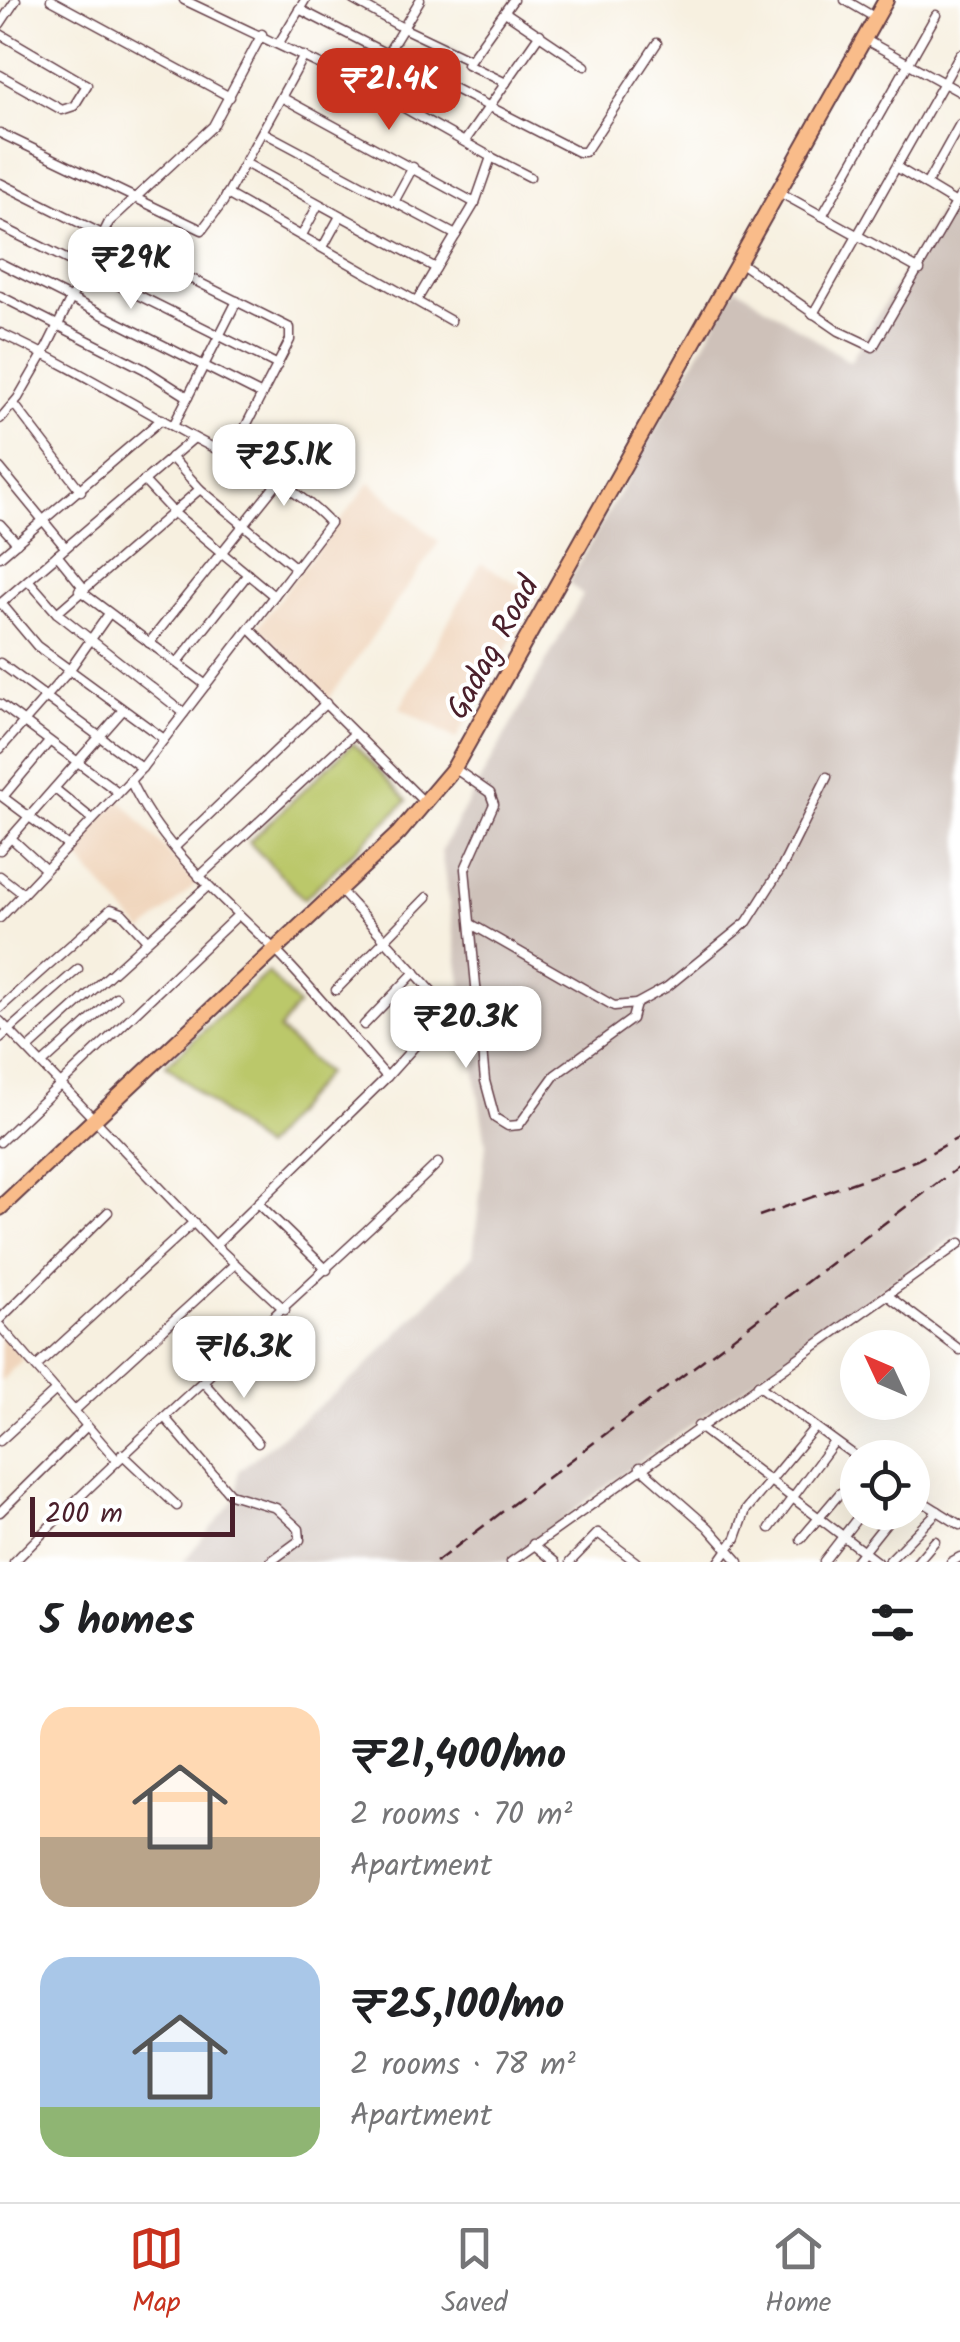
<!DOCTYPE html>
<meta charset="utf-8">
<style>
:root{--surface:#fff;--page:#f2f2f2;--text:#202124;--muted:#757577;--line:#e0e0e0;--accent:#c8321e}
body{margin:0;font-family:Kalam,sans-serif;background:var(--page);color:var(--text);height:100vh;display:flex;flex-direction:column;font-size:38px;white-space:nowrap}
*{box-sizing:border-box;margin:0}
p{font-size:32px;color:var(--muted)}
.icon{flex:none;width:55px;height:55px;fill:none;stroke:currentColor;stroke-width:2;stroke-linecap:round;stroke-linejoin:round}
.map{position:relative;height:1562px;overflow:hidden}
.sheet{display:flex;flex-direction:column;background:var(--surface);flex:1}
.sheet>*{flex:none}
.needle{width:65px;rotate:314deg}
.tools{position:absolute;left:840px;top:1330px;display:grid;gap:20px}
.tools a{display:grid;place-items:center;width:90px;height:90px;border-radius:50%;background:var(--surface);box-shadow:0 10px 40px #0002;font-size:50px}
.scale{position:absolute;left:30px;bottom:25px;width:205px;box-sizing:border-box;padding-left:10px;border:5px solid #4a1f2b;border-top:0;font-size:28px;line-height:35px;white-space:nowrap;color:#4a1f2b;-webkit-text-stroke:8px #fff;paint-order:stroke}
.price{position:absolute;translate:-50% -85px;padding:0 22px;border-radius:20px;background:#fff;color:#222;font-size:32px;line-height:65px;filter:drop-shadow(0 2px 5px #0008)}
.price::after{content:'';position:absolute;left:50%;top:60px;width:30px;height:22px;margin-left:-15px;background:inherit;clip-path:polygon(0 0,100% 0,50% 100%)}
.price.selected{background:var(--accent);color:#fff}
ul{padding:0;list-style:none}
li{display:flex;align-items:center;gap:30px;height:250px;padding:0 40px}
li span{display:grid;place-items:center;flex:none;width:280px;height:200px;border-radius:30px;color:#555}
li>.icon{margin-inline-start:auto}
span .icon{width:120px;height:120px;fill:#fffc;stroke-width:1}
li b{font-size:42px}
h2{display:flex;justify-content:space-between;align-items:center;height:120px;padding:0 40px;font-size:42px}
.menu{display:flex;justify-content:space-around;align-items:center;height:140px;border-top:2px solid var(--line);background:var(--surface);font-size:28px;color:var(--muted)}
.menu a{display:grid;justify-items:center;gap:5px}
.menu .selected{color:var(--accent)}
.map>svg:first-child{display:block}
.built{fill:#f0d5bc}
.industrial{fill:#cec1b9}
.green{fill:#bbc86a;stroke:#82744a;stroke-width:2.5}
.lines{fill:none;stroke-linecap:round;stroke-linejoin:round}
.minor-casing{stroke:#643e46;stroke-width:11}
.trunk-casing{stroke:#643e46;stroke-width:18}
.minor{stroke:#fff;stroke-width:8}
.trunk{stroke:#f9bc8a;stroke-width:14}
.rail{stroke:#4a1f2b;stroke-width:2.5;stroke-dasharray:15 8;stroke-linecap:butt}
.labels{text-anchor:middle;stroke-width:8;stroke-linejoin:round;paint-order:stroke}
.street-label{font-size:32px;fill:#4a1f2b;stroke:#fff}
</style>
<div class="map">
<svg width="960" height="1562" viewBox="0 0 960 1562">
<rect width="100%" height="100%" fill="#fff"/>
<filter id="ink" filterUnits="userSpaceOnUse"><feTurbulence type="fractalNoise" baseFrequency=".01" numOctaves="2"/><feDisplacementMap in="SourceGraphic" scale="20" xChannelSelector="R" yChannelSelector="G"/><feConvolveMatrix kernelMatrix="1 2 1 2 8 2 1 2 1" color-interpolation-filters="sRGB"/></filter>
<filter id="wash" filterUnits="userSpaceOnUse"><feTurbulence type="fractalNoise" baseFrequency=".0048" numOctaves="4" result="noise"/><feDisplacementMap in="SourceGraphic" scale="40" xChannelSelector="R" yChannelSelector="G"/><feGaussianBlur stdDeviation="2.25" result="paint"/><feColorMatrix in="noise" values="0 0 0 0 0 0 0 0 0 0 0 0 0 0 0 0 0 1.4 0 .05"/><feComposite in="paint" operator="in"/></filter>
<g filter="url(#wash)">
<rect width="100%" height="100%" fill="#f7f0e0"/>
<!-- built -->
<g class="built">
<path d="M370,482L439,542L327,701L258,626Z"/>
<path d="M481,563L537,595L456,739L400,708Z"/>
<path d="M120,799L196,884L143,932L71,850Z"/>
<path d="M0,1333L23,1359L0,1382Z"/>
</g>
<!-- industrial -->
<path class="industrial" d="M960,177V1233L599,1491L510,1562H183L237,1496L238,1471L361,1372L473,1255L486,1144L441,851L583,595L568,583L736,287L850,362Z"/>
<!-- green -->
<g class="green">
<path d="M353,743L407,801L304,899L249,842Z"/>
<path d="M268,972L298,1005L279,1030L326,1073L263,1148L166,1065Z"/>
</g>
</g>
<g filter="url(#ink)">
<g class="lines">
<defs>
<g id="minor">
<path d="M51,0L230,97"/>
<path d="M184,0L367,87L403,28L470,60L513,0"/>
<path d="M353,0L403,28L420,0"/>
<path d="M845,0L869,14"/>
<path d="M299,9L578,152H585L657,43"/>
<path d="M505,12L585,66"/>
<path d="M0,24L16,0"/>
<path d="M0,34L87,85L74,106L62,110L0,75"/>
<path d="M864,39L960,92"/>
<path d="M279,43L305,0"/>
<path d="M467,64L506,83"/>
<path d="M367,87L491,157L475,203L417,300"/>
<path d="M283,98L475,203"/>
<path d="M263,132L456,235"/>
<path d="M0,133L202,230L223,202L304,56"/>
<path d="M465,141L540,34"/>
<path d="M491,157L530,177"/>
<path d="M245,163L436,268"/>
<path d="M898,168L956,203"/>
<path d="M0,183L290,328V340L232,453"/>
<path d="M926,185L960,124"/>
<path d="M779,192L920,270"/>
<path d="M227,194L451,321"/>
<path d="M394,202L413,167"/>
<path d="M822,216L936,15"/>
<path d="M0,226L278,365"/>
<path d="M302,235L318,205"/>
<path d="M323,247L339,218"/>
<path d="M739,262L839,331L873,347L960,196"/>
<path d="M0,263L262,395"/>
<path d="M0,296L144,369L188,397"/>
<path d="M813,314L960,54"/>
<path d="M0,333C65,363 126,400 189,435C238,462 291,481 330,523L142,768L0,918"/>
<path d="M14,404L81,491"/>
<path d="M0,419L18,398L44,353L109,222L213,126L262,34"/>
<path d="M173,426L237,301"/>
<path d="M171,457L200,489L296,568"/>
<path d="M0,468L65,547"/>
<path d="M144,481L174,513L274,596"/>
<path d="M0,524L17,543"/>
<path d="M57,555L83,587"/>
<path d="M0,557L162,419"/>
<path d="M28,580L57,613L200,489"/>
<path d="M79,590L206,685"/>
<path d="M1,603L37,646L164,739"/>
<path d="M0,604L194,438"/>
<path d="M57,613L184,713"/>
<path d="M250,629L421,799"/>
<path d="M149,643L278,482"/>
<path d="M0,663L142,768"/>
<path d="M177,663L248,574"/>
<path d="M0,704L118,792"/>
<path d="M0,749L68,672L108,615"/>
<path d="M454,768L490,793L494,804L465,869L485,1081L495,1118L508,1126L519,1125L555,1075L632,1019L636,1004"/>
<path d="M130,780C160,846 218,894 269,944C311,985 348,1033 387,1077L215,1245"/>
<path d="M55,789L92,819"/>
<path d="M0,795L67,845"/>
<path d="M3,797L49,742"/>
<path d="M11,838L45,869"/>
<path d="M175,847L326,703"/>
<path d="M0,850L123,710"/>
<path d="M0,876L22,893"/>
<path d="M199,877L354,734"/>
<path d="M339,889L448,1009L387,1077"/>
<path d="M471,924L614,1006L636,1004L667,987L747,922L782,867L827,777"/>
<path d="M336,990L427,897"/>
<path d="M0,1008L111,909L122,913L147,940"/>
<path d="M0,1021L215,1245L285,1310"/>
<path d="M364,1025L415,972"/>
<path d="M0,1038L78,969"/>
<path d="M28,1049L208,886"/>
<path d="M42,1064L116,997"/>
<path d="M0,1142L238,915"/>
<path d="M258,1203L327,1270"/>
<path d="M887,1295L960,1350"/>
<path d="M0,1319L108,1212"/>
<path d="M0,1326L116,1459"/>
<path d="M36,1367L194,1222"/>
<path d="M204,1383L258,1443"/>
<path d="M758,1385L858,1458"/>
<path d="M74,1411L235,1264"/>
<path d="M166,1419L230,1494L276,1508L299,1529L300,1540L270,1562"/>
<path d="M698,1426L877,1562"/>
<path d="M0,1441L56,1390"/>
<path d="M122,1454L177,1506"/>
<path d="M640,1467L708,1527L739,1562"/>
<path d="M912,1495L960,1525"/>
<path d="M0,1512L87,1426"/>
<path d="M770,1528L834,1442"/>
<path d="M801,1539L840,1493"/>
<path d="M533,1544L555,1562"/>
<path d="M824,1561L862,1512"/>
<path d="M14,1562C150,1424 298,1298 438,1163"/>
<path d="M511,1562L960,1243"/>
<path d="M570,1562L598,1533L636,1562"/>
<path d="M719,1562L736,1538L746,1510L814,1428"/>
<path d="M855,1562L887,1522"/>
<path d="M888,1562L938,1511"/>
<path d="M917,1562L935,1541"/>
<path d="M951,1562L960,1557"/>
</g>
<path id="trunk" d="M0,1208L399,833L454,768L886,0"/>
</defs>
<!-- minor casing -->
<use href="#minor" class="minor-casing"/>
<!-- trunk casing -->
<use href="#trunk" class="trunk-casing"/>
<!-- minor -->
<use href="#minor" class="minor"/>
<!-- trunk -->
<use href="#trunk" class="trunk"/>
<!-- rail -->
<g class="rail">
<path d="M759,1216L917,1160L960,1137"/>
<path d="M436,1562L960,1166"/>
</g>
</g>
</g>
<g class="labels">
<!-- street labels -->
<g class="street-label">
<text transform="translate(492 647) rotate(-61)" y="11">Gadag Road</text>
</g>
</g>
</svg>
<div class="tools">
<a><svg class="needle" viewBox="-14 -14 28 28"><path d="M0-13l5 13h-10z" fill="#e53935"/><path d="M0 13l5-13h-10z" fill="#757577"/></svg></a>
<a><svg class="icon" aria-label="locate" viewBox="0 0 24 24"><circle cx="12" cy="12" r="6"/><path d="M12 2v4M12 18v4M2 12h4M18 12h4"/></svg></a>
</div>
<div class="scale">200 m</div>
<b class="price selected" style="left:389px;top:133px">₹21.4K</b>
<b class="price" style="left:131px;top:312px">₹29K</b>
<b class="price" style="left:284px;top:509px">₹25.1K</b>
<b class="price" style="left:466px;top:1071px">₹20.3K</b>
<b class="price" style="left:244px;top:1401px">₹16.3K</b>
</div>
<section class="sheet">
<h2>5 homes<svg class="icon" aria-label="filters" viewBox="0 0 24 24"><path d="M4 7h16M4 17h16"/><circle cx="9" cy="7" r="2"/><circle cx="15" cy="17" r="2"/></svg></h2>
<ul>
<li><span style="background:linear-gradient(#ffd9b3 65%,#b9a48a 0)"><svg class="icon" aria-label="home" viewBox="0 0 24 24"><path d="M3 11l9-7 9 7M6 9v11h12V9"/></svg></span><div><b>₹21,400/mo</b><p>2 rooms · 70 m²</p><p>Apartment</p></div></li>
<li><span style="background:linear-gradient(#a9c7e8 75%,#8fb573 0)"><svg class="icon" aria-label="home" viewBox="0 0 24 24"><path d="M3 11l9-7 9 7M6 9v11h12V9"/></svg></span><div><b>₹25,100/mo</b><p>2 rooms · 78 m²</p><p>Apartment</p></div></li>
</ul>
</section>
<nav class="menu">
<a class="selected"><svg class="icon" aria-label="map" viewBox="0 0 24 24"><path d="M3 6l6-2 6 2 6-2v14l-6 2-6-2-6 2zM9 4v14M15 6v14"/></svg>Map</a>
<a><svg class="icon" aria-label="saved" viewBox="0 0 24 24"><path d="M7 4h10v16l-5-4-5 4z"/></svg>Saved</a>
<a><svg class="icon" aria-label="home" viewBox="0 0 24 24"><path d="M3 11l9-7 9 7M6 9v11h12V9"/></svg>Home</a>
</nav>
